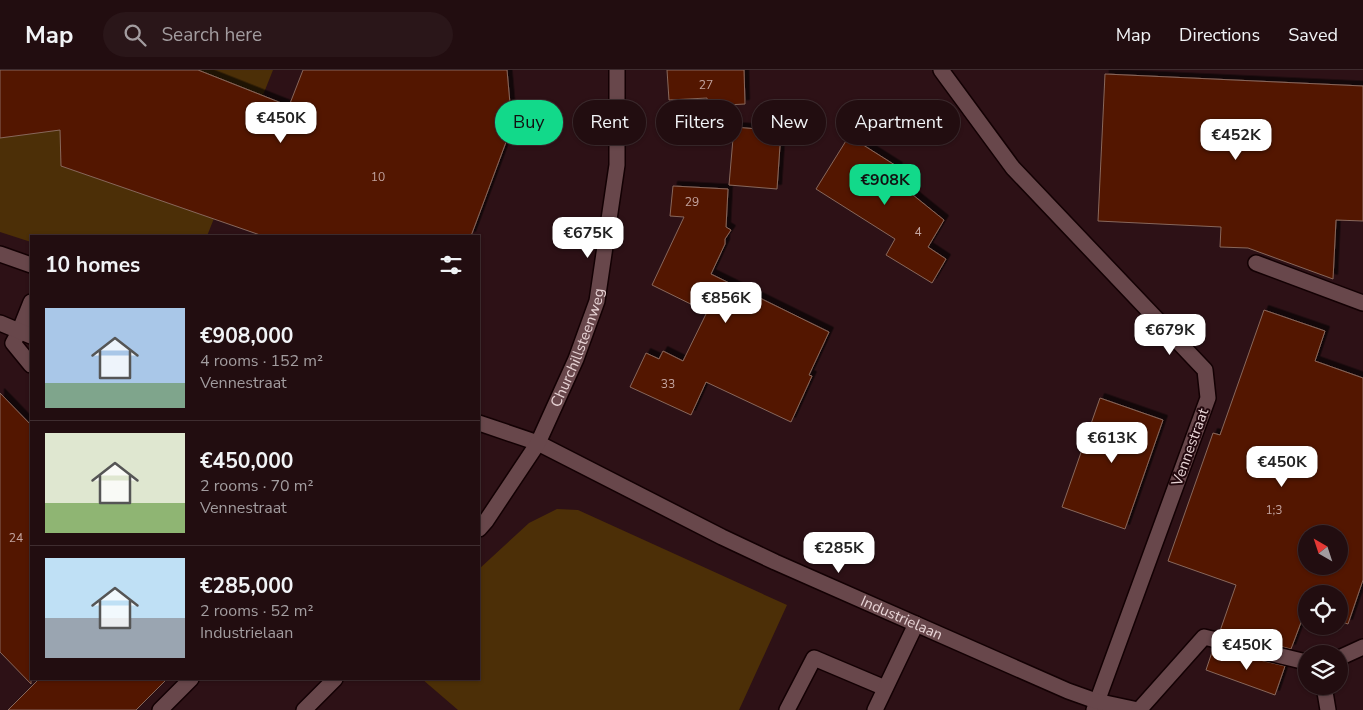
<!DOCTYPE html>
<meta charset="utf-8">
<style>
:root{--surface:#220d10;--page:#2a1619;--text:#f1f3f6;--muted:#a29c9f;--line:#3f2d30;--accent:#12d98a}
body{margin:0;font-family:"Nunito Sans",sans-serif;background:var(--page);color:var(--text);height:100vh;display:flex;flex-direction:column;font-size:19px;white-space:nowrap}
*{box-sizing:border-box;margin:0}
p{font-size:16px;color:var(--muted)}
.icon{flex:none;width:28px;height:28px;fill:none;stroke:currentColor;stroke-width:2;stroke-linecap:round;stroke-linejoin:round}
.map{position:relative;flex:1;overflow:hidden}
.details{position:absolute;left:30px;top:165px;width:450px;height:445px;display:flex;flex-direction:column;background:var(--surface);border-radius:0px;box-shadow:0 1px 4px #0004,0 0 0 1px var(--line)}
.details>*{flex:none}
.guide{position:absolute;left:495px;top:30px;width:475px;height:45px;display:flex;gap:10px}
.needle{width:32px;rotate:321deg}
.tools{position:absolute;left:1298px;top:455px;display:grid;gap:10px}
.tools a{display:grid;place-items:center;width:50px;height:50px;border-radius:50%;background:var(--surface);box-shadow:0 1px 4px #0004,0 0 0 1px var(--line);font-size:25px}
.price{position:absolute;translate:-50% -42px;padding:0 11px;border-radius:10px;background:#fff;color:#222;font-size:16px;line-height:32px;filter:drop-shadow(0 1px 2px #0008)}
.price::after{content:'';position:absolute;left:50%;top:30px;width:15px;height:11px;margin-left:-8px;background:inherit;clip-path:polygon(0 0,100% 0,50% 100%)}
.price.current{background:var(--accent);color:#111}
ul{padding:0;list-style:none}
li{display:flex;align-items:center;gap:15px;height:125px;padding:0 15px}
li+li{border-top:1px solid var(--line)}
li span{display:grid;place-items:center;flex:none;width:140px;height:100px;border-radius:0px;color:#555}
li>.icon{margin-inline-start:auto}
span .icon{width:60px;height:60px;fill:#fffc;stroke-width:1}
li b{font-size:21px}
h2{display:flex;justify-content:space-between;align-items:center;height:60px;padding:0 15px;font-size:21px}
.chip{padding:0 18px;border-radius:22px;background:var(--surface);box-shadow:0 1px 4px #0004,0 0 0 1px var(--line);font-size:18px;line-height:45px}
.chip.current{background:var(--accent);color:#111}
header{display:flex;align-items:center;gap:30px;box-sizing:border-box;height:70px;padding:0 25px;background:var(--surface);border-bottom:1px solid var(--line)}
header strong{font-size:24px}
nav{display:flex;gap:28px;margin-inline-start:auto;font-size:18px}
.search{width:350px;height:45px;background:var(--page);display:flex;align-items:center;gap:12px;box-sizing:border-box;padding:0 18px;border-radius:28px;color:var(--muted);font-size:19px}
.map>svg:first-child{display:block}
.green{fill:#4c2f07}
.building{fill:#531700;stroke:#88675b;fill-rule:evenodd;filter:url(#shadow)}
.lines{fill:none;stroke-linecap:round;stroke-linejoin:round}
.minor-casing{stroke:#130003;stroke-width:18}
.minor{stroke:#68474b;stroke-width:15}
.labels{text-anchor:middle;stroke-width:4;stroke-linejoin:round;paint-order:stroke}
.number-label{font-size:12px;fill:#c3a5a0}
.street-label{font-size:15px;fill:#e8d4d6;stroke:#22080d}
</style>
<header>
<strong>Map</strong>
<div class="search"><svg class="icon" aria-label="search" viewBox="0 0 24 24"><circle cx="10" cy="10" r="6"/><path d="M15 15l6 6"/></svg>Search here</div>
<nav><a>Map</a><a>Directions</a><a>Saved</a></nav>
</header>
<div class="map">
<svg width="1363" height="640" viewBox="0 0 1363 640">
<defs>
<filter id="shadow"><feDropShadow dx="4.5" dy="-4.5" stdDeviation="0" flood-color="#0009"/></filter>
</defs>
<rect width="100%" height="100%" fill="#2d1116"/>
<!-- green -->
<g class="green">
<path d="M0,0H273L207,166H31V172L0,162Z"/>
<path d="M557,439L578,440L787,535L739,640H458L422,609H479V499L529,453Z"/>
</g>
<!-- building -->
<g class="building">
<path d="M0,0H198L289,36L303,0H507L512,56L471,166H263L61,96L60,60L0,68Z"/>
<path d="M667,0H744L745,34L708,36L707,28L669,30Z"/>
<path d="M1105,4L1363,16V151L1336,150L1333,209L1248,178L1220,177L1221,157L1098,151Z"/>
<path d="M734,57L781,61L777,119L729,115Z"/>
<path d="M849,66L898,97L892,108L944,150L928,177L946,189L932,213L886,185L895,169L816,119Z"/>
<path d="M673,116L728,119L726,157L731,160L725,169V174L711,204L829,262L809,305L812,306L791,352L706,312L691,345L630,317L646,283L659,289L663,281L683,291L707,242L652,215L684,147L670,146Z"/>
<path d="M1264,240L1325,261L1315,291L1363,308V510L1348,554L1339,551V524H1306V539L1291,579L1220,561L1236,515L1168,491L1213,363L1220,365ZM1306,464H1339V496H1306Z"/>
<path d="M0,323L31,355V614L0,582Z"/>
<path d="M1100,328L1163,350L1125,459L1062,437Z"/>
<path d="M1213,579L1285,596L1275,625L1206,600Z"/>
<path d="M39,609H167L136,640H8Z"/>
</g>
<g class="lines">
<defs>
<g id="minor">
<path d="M941,0L1013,98L1205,300L1208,328L1094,640"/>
<path d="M0,184L31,195"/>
<path d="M1256,193L1363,233"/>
<path d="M31,232L19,262L13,273L31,295"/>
<path d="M0,253L31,266"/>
<path id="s1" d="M479,353L538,373L722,467L775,492L1068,621L1096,631L1138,640"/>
<path id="s2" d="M479,459L486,451L538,373L576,289L597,231L617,95V0"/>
<path d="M1339,588L1363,577"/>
<path d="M1324,616L1328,640"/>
<path d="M160,640L191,609"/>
<path d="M304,640L335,609"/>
<path d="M787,640L814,588L885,618"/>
<path d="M875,640L916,554"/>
<path d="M1139,640L1204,567L1306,592"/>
</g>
</defs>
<!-- minor casing -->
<use href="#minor" class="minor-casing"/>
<!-- minor -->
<use href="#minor" class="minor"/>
</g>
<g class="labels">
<!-- number labels -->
<g class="number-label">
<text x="706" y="19">27</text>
<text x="378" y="111">10</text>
<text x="692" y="136">29</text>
<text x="918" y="166">4</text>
<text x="668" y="318">33</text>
<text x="1274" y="444">1;3</text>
<text x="16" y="472">24</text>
</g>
<!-- street labels -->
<g class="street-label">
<text dy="5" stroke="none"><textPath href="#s2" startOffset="208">Churchillsteenweg</textPath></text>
<text transform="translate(1190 377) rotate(-70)" y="5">Vennestraat</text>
<text dy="5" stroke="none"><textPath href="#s1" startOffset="466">Industrielaan</textPath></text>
</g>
</g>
</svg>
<div class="tools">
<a><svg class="needle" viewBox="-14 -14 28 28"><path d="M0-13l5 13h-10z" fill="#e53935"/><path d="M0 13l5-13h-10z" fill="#a29c9f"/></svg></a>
<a><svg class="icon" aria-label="locate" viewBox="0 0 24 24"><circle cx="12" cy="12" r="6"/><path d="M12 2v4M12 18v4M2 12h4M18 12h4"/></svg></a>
<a><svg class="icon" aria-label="layers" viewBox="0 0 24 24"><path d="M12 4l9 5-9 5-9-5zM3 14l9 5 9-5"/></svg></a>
</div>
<b class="price" style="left:281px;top:74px">€450K</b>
<b class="price" style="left:1236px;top:91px">€452K</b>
<b class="price current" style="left:885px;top:136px">€908K</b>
<b class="price" style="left:588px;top:189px">€675K</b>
<b class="price" style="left:726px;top:254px">€856K</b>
<b class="price" style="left:1170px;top:286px">€679K</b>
<b class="price" style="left:1112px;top:394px">€613K</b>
<b class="price" style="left:1282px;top:418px">€450K</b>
<b class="price" style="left:839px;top:504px">€285K</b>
<b class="price" style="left:1247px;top:601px">€450K</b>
<div class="guide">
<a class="chip current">Buy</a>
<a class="chip">Rent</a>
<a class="chip">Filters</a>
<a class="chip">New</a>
<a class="chip">Apartment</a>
</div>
<section class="details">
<h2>10 homes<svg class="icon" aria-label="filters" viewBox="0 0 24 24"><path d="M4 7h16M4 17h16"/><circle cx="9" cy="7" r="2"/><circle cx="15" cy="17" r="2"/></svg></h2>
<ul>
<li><span style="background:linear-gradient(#a9c7e8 75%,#7fa58c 0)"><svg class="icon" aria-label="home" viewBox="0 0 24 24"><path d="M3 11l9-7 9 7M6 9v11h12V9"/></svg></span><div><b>€908,000</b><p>4 rooms · 152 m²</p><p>Vennestraat</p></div></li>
<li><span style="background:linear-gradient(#dfe7d0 70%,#8fb573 0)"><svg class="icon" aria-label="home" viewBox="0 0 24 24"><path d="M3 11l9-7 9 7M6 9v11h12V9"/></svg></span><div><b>€450,000</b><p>2 rooms · 70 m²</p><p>Vennestraat</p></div></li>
<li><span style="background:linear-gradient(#bfe0f5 60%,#9aa5b1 0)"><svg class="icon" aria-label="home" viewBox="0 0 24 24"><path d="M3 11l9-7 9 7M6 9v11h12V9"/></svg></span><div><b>€285,000</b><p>2 rooms · 52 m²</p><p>Industrielaan</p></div></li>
</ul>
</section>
</div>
